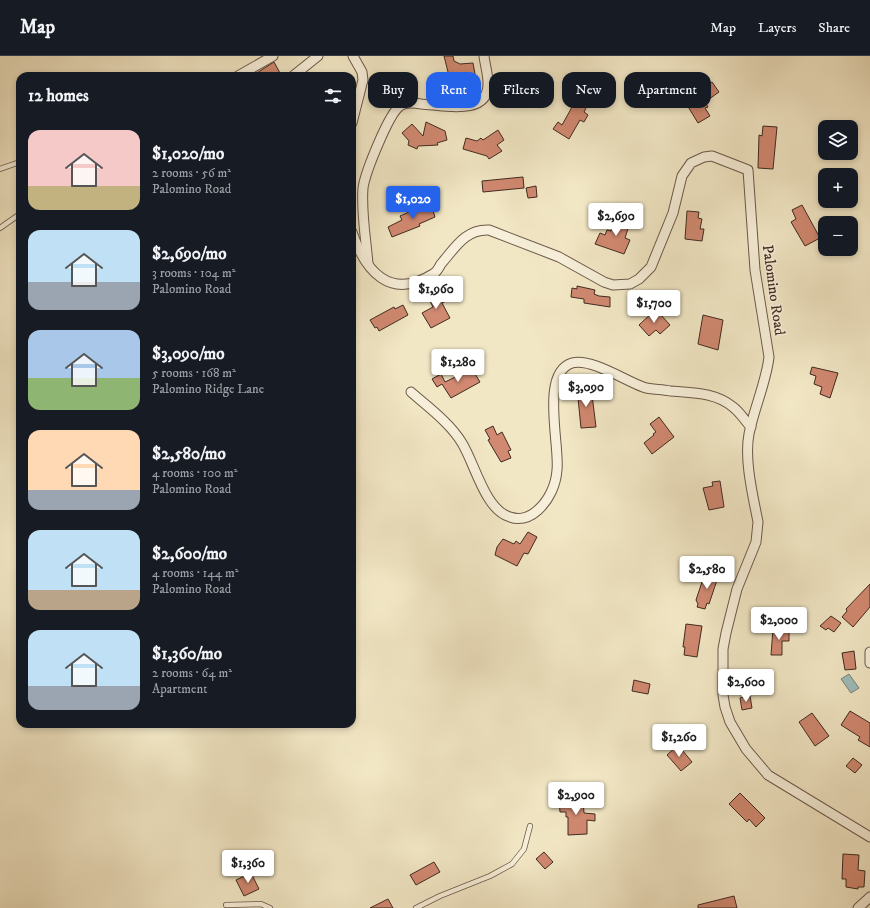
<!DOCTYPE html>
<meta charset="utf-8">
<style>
:root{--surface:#171b24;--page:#242831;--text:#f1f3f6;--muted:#9ea1a6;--line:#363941;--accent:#2563eb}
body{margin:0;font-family:"IM FELL DW Pica",serif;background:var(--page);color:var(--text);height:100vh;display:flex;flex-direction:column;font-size:15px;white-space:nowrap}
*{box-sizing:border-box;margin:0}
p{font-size:13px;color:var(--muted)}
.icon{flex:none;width:22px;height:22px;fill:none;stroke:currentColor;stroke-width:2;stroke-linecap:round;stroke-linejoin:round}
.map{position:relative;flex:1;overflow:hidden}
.sheet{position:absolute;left:16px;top:16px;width:340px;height:656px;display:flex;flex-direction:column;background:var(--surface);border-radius:12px;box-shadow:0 2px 6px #0003}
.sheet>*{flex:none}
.banner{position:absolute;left:368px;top:16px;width:380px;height:36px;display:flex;gap:8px}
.fabs{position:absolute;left:818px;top:64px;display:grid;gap:8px}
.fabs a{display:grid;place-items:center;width:40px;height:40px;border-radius:8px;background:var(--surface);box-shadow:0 2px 6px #0003;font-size:20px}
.price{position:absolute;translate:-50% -34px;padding:0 9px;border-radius:4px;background:#fff;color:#222;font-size:13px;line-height:26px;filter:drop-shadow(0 1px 2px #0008)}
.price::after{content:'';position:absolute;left:50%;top:24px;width:12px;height:9px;margin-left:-6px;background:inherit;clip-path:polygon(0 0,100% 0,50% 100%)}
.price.current{background:var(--accent);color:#fff}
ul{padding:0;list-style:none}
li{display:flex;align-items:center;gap:12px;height:100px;padding:0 12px}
li span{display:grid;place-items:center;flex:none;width:112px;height:80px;border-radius:12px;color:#555}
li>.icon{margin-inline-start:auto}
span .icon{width:48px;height:48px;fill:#fffc;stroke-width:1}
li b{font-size:17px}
h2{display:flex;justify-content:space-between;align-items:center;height:48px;padding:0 12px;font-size:17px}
.chip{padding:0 14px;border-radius:12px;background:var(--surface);box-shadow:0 2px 6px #0003;font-size:14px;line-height:36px}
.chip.current{background:var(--accent);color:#fff}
header{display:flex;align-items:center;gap:24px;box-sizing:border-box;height:56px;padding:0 20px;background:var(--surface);border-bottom:1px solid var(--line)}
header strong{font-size:19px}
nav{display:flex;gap:22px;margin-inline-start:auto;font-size:14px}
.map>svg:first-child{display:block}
.water{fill:#9dbebb;stroke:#78837d}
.building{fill:#d18971;stroke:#402a20}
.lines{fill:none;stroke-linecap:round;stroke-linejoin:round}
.service-casing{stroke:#6c5949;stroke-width:6}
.minor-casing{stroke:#6c5949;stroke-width:11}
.service{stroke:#f7efd9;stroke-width:4.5}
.minor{stroke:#f7efd9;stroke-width:9}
.labels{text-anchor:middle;stroke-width:3.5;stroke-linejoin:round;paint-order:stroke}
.street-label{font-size:15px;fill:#402a20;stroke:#f7efd9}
</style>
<header>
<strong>Map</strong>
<nav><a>Map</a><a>Layers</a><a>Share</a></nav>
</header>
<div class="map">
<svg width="870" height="852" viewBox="0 0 870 852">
<rect width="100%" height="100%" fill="#f2e7c5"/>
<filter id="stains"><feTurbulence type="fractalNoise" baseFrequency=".005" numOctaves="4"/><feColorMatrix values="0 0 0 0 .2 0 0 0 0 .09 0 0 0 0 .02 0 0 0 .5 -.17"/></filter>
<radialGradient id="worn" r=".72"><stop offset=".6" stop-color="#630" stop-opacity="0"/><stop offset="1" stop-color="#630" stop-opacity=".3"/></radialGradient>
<!-- water -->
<path class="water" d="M849,618L859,632L851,637L841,623Z"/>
<!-- building -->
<g class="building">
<path d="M444,0H453L454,5L460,8L473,7L475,18L457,20L454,23L447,18L448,16Z"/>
<path d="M274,6L280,17L275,20H252Z"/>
<path d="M712,26L719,36L705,46L708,51L705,52L710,60L698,67L684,44Z"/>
<path d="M518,29L527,36L520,44L512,38Z"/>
<path d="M576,44L587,50L584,56L588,59L584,66L580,64L569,83L553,73L558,66L562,69Z"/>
<path d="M426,66L445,75L447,84L437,87L438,89L418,90L417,93L408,89L409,85L402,77L412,68L423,80Z"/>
<path d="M763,70L777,71L773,113L758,112L759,79L762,80Z"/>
<path d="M498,74L504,84L497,89L502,95L489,103L487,100L463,93L466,82L477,85L481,82L483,84Z"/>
<path d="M523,121L524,132L483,136L482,125Z"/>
<path d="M536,130L537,141L528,142L526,132Z"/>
<path d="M432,146L436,154L433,155L435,161L419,168L420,170L392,181L388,171L402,164L400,160Z"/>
<path d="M802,149L820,182L805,190L791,166L796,163L792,154Z"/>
<path d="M687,155L699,156L698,162L702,163L700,173H704L702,185L685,183Z"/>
<path d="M616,162L630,166L625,182L630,184L624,198L595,188L600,177L605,179L607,174L611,175Z"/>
<path d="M577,230L595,234L594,238L599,240L610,241V251L584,247V243L571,241L572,232L577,233Z"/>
<path d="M440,234L446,245L442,247L450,262L431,272L422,257L433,251L428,241Z"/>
<path d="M403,249L408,259L379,275L377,271L375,272L370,264L394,251L395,253Z"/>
<path d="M654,255L658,260L660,258L670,269L660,278L656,274L649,280L639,269Z"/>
<path d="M703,259L723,264L718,294L698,288Z"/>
<path d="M812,311L838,317L830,342L820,338L822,331L814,328L816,320L810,318Z"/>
<path d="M472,313L480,326L451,342L442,328L437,331L432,323L441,318L445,326Z"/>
<path d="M591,331L596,371L581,372L577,332Z"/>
<path d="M659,361L674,381L652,398L644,387L654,379L653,378L656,376L650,368Z"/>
<path d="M493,370L497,379L502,376L511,394L508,395L511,402L501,406L488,384L490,383L485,374Z"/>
<path d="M720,425L724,451L709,454L703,432L713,430L712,426Z"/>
<path d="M528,476L537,481L528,498L524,497L517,510L495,499L497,491L503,483L514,488L516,485L520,488Z"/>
<path d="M708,515L719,518L709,548L707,547L705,553L697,551L698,548L696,544L703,523L705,524Z"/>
<path d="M870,528V551L853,571L842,561L847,555L846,553Z"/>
<path d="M831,560L841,567L834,576L828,572L826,574L820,570Z"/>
<path d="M686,568L702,570L697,601L684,599L685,591H683Z"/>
<path d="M773,573H789V585H782V599H771Z"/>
<path d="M854,595L856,613L845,614L842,597Z"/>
<path d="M634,624L650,628L648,638L632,635Z"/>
<path d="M750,640L752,652L742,654L740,642Z"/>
<path d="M850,655L870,667V691L858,684L860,681L841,669Z"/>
<path d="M812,657L829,680L815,690L799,666Z"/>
<path d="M678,689L692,706L681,715L667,699Z"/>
<path d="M853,702L862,709L855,717L846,710Z"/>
<path d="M740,737L765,762L756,771L749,763L747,766L729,748Z"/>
<path d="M583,742L584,757L595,758V765L587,764V778L568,779V761H566V756H560L559,744Z"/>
<path d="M544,796L553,806L545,813L536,803Z"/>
<path d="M843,798L859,799L858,814L865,815L864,831H858V833L846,831V823H842Z"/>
<path d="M434,806L440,816L416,829L410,819Z"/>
<path d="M251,817L259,833L244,840L236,824Z"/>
<path d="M734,840L737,852H698V849Z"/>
<path d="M388,843L393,852H370Z"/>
</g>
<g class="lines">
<defs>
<g id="service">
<path d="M0,113L20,106"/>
<path d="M0,172L20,158"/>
<path d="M226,849L261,848L270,852"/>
<path d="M416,852L440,840L490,820L512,808L524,793L530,770"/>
</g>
<g id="minor">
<path d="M238,20L273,0"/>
<path d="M293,20L318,0"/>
<path d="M352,67L363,24L362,16L353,0"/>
<path d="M352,176C365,215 390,245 433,218C437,216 439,211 441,208C455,192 465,173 489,174L559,201L604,226L613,229L630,228L639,223L651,211L673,157L682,120L691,107L704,101L712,100L748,114L755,214L769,301C766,327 754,352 749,378C744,404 753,440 758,466L756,486L737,533L726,577L723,593V639L725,651L730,666L746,693L768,719L870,781"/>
<path d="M368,208C366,183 361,156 363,132C365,117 389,57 400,50C405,46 415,47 421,48C442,49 489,61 488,27C488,18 485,9 484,0"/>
<path d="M411,336C428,351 450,367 462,387C475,408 485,454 510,461C521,465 530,461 538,454C549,444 556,429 557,414C560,389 540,317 572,307C591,302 624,324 643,331C651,334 661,333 670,335C692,337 715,336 733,351C740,356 745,365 751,371"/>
<path d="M870,596V607"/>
<path d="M858,852L870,841"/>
</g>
</defs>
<!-- service casing -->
<use href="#service" class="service-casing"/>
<!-- minor casing -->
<use href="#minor" class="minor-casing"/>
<!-- service -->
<use href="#service" class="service"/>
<!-- minor -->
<use href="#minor" class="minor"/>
</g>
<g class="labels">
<!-- street labels -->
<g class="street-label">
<text transform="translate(774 234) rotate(82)" y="5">Palomino Road</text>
</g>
</g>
<rect width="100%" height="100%" filter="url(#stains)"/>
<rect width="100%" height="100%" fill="url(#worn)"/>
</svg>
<div class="fabs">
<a><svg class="icon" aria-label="layers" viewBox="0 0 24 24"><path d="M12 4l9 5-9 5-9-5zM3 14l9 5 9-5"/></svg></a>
<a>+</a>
<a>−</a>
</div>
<b class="price current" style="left:413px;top:164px">$1,020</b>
<b class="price" style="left:616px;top:181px">$2,690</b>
<b class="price" style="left:436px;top:254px">$1,960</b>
<b class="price" style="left:654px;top:268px">$1,700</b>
<b class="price" style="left:458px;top:327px">$1,280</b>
<b class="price" style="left:586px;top:352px">$3,090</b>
<b class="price" style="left:707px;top:534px">$2,580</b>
<b class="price" style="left:779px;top:585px">$2,000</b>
<b class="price" style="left:746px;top:647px">$2,600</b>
<b class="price" style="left:679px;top:702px">$1,260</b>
<b class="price" style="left:576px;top:760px">$2,900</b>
<b class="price" style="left:248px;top:828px">$1,360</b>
<div class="banner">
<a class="chip">Buy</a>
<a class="chip current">Rent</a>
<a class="chip">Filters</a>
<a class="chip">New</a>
<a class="chip">Apartment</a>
</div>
<section class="sheet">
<h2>12 homes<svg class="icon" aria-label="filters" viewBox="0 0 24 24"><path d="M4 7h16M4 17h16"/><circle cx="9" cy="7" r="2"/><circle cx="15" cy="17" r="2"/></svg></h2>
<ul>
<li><span style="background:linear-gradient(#f6c9c9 70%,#c2b280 0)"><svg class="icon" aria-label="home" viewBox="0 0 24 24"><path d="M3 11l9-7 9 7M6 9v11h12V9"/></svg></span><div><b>$1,020/mo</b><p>2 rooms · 56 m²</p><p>Palomino Road</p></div></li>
<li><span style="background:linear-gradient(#bfe0f5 65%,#9aa5b1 0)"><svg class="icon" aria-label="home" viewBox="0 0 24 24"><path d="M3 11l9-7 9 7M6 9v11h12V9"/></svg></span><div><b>$2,690/mo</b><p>3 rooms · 104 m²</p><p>Palomino Road</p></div></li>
<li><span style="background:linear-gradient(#a9c7e8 60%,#8fb573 0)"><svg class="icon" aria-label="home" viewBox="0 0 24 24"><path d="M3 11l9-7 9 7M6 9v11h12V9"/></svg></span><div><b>$3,090/mo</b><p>5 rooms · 168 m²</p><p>Palomino Ridge Lane</p></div></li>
<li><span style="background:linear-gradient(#ffd9b3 75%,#9aa5b1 0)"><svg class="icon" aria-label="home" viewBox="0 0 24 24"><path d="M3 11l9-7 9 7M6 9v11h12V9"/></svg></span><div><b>$2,580/mo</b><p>4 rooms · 100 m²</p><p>Palomino Road</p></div></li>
<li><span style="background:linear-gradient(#bfe0f5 75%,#b9a48a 0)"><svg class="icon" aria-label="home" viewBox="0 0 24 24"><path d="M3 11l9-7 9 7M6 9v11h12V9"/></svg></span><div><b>$2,600/mo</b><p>4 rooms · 144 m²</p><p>Palomino Road</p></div></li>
<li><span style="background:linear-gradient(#bfe0f5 70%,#9aa5b1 0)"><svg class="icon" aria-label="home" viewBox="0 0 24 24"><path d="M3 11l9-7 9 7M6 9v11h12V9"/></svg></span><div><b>$1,360/mo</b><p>2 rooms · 64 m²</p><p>Apartment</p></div></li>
</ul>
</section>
</div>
